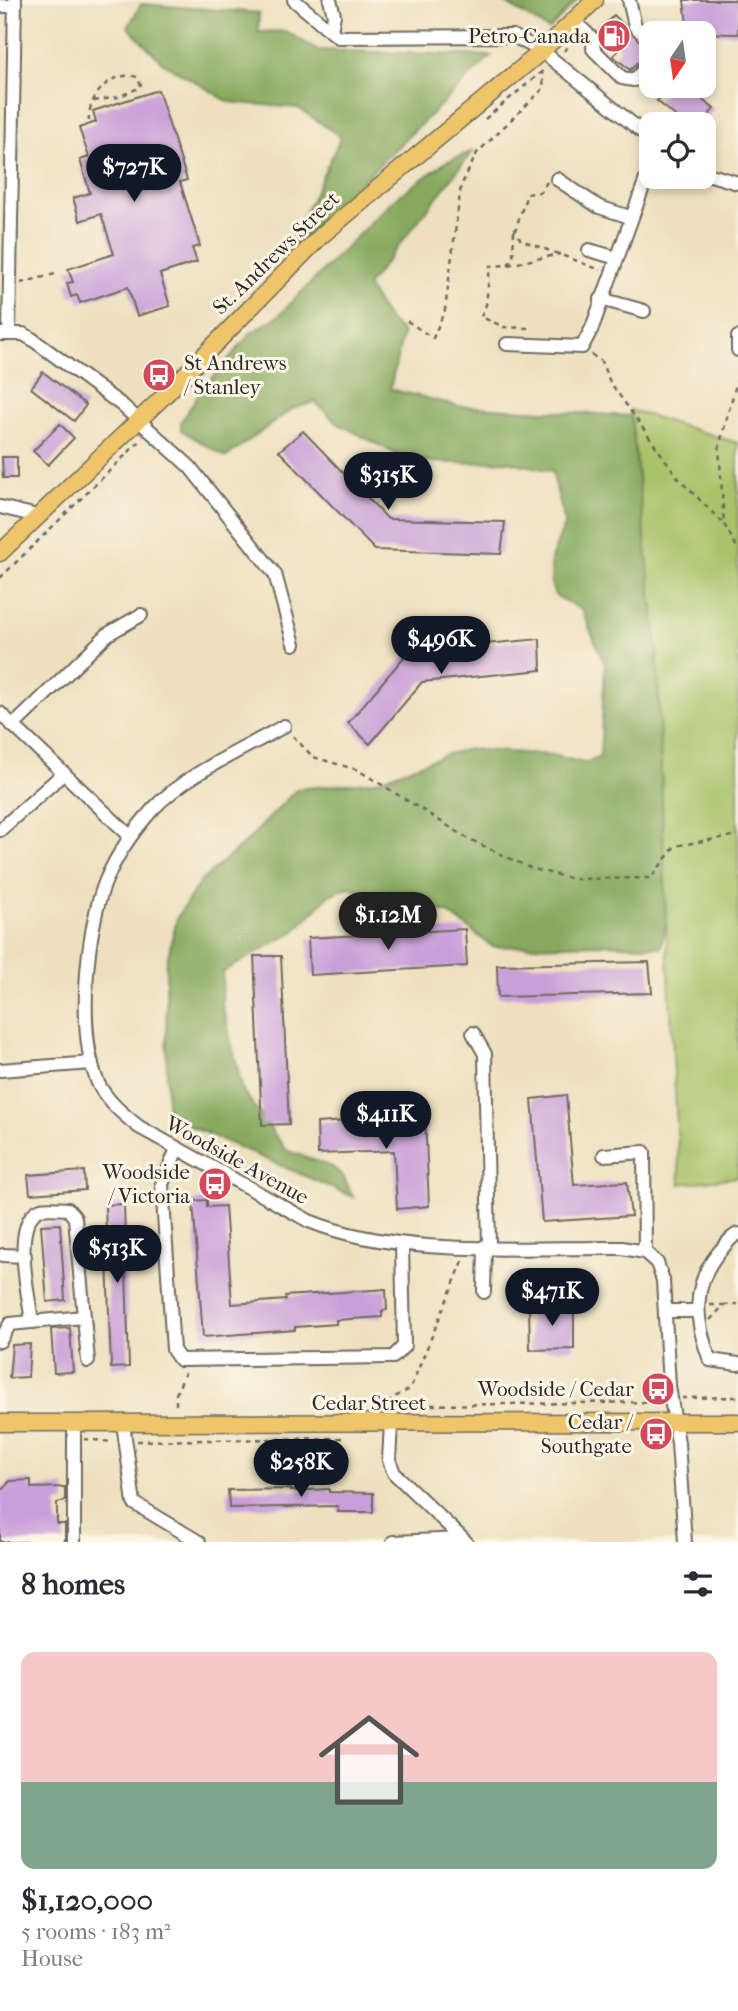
<!DOCTYPE html>
<meta charset="utf-8">
<style>
:root{--surface:#fff;--page:#f2f2f3;--text:#2b2b33;--muted:#7c7c81;--accent:#111827}
body{margin:0;font-family:"IM FELL French Canon",serif;background:var(--page);color:var(--text);height:100vh;display:flex;flex-direction:column;font-size:26px;white-space:nowrap}
*{box-sizing:border-box;margin:0}
p{font-size:23px;color:var(--muted)}
.icon{flex:none;width:38px;height:38px;fill:none;stroke:currentColor;stroke-width:2;stroke-linecap:round;stroke-linejoin:round}
.map{position:relative;height:1542px;overflow:hidden}
.sheet{display:flex;flex-direction:column;background:var(--surface);flex:1}
.sheet>*{flex:none}
.needle{width:46px;rotate:193deg}
.tools{position:absolute;left:639px;top:21px;display:grid;gap:14px}
.tools a{display:grid;place-items:center;width:77px;height:77px;border-radius:14px;background:var(--surface);box-shadow:0 4px 10px #0003;font-size:35px}
.price{position:absolute;translate:-50% -60px;padding:0 16px;border-radius:24px;background:var(--accent);color:#fff;font-size:23px;line-height:46px;filter:drop-shadow(0 2px 4px #0008)}
.price::after{content:'';position:absolute;left:50%;top:42px;width:21px;height:16px;margin-left:-10px;background:inherit;clip-path:polygon(0 0,100% 0,50% 100%)}
.price.selected{background:#222;color:#fff}
ul{padding:0;list-style:none}
li{display:grid;align-content:center;gap:14px;height:371px;padding:0 21px}
li span{display:grid;place-items:center;height:217px;border-radius:14px;color:#555}
li>.icon{margin-inline-start:auto}
span .icon{width:126px;height:126px;fill:#fffc;stroke-width:1}
li b{font-size:30px}
h2{display:flex;justify-content:space-between;align-items:center;height:84px;padding:0 21px;font-size:30px}
.map>svg:first-child{display:block}
.green{fill:#a8c369;stroke:#6a774a;stroke-width:2}
.forest{fill:#86a95d;stroke:#586a44;stroke-width:2}
.building{fill:#c99fd9}
.lines{fill:none;stroke-linecap:round;stroke-linejoin:round}
.minor-casing{stroke:#6f6a5f;stroke-width:16}
.major-casing{stroke:#6f6a5f;stroke-width:19}
.path{stroke:#6f6a5f;stroke-width:2.5;stroke-dasharray:5 5;stroke-linecap:butt}
.minor{stroke:#fff;stroke-width:12}
.major{stroke:#eec569;stroke-width:16}
.labels{text-anchor:middle;stroke-width:6;stroke-linejoin:round;paint-order:stroke}
.poi-label{font-size:21px;fill:#2b2b2b;stroke:#fcf5e5;text-anchor:end}
.street-label{font-size:21px;fill:#2b2b2b;stroke:#fcf5e5}
</style>
<div class="map">
<svg width="738" height="1542" viewBox="0 0 738 1542">
<rect width="100%" height="100%" fill="#fcf5e5"/>
<filter id="ink" filterUnits="userSpaceOnUse"><feTurbulence type="fractalNoise" baseFrequency=".0143" numOctaves="2"/><feDisplacementMap in="SourceGraphic" scale="14" xChannelSelector="R" yChannelSelector="G"/><feConvolveMatrix kernelMatrix="1 2 1 2 8 2 1 2 1" color-interpolation-filters="sRGB"/></filter>
<filter id="wash" filterUnits="userSpaceOnUse"><feTurbulence type="fractalNoise" baseFrequency=".00686" numOctaves="4" result="noise"/><feDisplacementMap in="SourceGraphic" scale="28" xChannelSelector="R" yChannelSelector="G"/><feGaussianBlur stdDeviation="1.57" result="paint"/><feColorMatrix in="noise" values="0 0 0 0 0 0 0 0 0 0 0 0 0 0 0 0 0 1.4 0 .05"/><feComposite in="paint" operator="in"/></filter>
<g filter="url(#wash)">
<rect width="100%" height="100%" fill="#eee0bf"/>
<!-- green -->
<path class="green" d="M630,410L738,443V1177L680,1184L666,924L657,645Z"/>
<!-- forest -->
<g class="forest">
<path d="M501,0H577L549,30Z"/>
<path d="M141,4L259,13L258,32L286,31L317,50L491,56L285,256L341,137L298,108L229,102L162,62L128,27Z"/>
<path d="M473,151L367,286L387,318L403,333L390,389L458,406L631,416L657,645L666,924L661,947L602,944L493,947L450,914L404,899L369,895L349,887L329,895L295,931L223,972L222,1004L243,1091L286,1150L332,1167L343,1176L353,1197L167,1116L166,965L177,918L199,883L248,840L297,789L376,781L447,754L469,749L551,755L585,763L600,757L605,665L582,610L555,595L551,584V559L565,523L552,471L507,461L460,463L409,461L337,423L315,402L292,409L226,457L181,430V422L199,393L251,333L278,316L393,200L446,162Z"/>
</g>
<g id="blocks">
<!-- building -->
<g class="building">
<path d="M684,0H738V34L688,33Z"/>
<path d="M614,15L650,51L630,70L613,56L620,49L600,29Z"/>
<path d="M670,86H696L691,91L714,109L701,124H685L657,101Z"/>
<path d="M158,90L187,180L180,182L200,246L192,248L197,262L160,274L170,306L137,316L128,287L80,303L77,295L71,297L67,283L73,282L68,269L114,254L101,214L80,221L73,198L90,193L80,160L89,157L79,128L96,122L93,111Z"/>
<path d="M43,372L86,405L74,421L31,388Z"/>
<path d="M60,424L74,438L48,465L33,451Z"/>
<path d="M303,431L388,519L505,522L501,554L375,550L279,451Z"/>
<path d="M2,457H17V478H3Z"/>
<path d="M540,639L541,670L422,682L370,744L348,723L409,651Z"/>
<path d="M465,929L467,966L310,975L308,938Z"/>
<path d="M254,956H281L289,1124L262,1125Z"/>
<path d="M649,962L652,993L498,997L497,965Z"/>
<path d="M566,1095L574,1185L627,1182L631,1216L542,1222L532,1099Z"/>
<path d="M425,1116L429,1206L397,1209L394,1151L318,1154L317,1123Z"/>
<path d="M84,1171L85,1190L30,1194L28,1175Z"/>
<path d="M207,1200V1207L225,1206L232,1304L286,1300L285,1296L386,1289L387,1310L382,1311V1317L336,1320V1324L295,1327V1330L203,1337L193,1201Z"/>
<path d="M124,1204L129,1367L111,1368L105,1205Z"/>
<path d="M60,1224L65,1300L47,1302L41,1225Z"/>
<path d="M574,1306V1349L530,1350L529,1307Z"/>
<path d="M70,1328L73,1372L54,1373L51,1329Z"/>
<path d="M30,1344L28,1377L9,1378L12,1345Z"/>
<path d="M31,1480V1488L65,1487V1501L57,1503V1524H65V1542H0V1492L10,1481Z"/>
<path d="M291,1489V1491L329,1489V1492L373,1493V1512H338V1506L229,1508L228,1490Z"/>
</g>
</g>
</g>
<g filter="url(#ink)">
<use href="#blocks" fill-opacity="0" stroke="#6f6a5f" stroke-width="2"/>
<g class="lines">
<defs>
<g id="minor">
<path d="M294,0L338,37L513,36L542,51L651,139"/>
<path d="M330,0L334,15L331,31"/>
<path d="M629,0L635,26L651,42"/>
<path d="M0,6H14"/>
<path d="M575,22L594,40L593,49L622,78L634,80L651,62"/>
<path d="M704,173L738,183"/>
<path d="M557,179L599,207L630,217"/>
<path d="M589,250L617,258"/>
<path d="M601,299L644,311"/>
<path d="M0,334H23L32,339L123,406L190,467L275,574L294,644"/>
<path d="M9,334L15,0"/>
<path d="M738,337V350"/>
<path d="M507,344L582,347L592,328L651,165"/>
<path d="M0,507L37,516"/>
<path d="M0,713L130,836"/>
<path d="M13,726L108,634L141,615"/>
<path d="M284,726C241,751 187,773 153,809C134,830 117,854 106,880C86,928 76,1036 99,1085C108,1102 124,1115 139,1127L309,1221C399,1258 525,1247 622,1248L645,1252L657,1263L663,1280L669,1386L678,1443L685,1542"/>
<path d="M0,830L64,773"/>
<path d="M473,1033L485,1054L489,1246"/>
<path d="M0,1070L92,1063"/>
<path d="M177,1149L162,1184L173,1350L180,1360L393,1357L404,1346L402,1244"/>
<path d="M604,1155L644,1152L645,1252"/>
<path d="M738,1234C730,1237 725,1246 719,1252C691,1286 695,1321 710,1360L738,1364"/>
<path d="M3,1255L25,1256"/>
<path d="M484,1292L485,1246"/>
<path d="M665,1311H698"/>
<path d="M32,1322C29,1296 10,1220 41,1209C48,1207 60,1209 68,1209L75,1218L88,1361"/>
<path d="M0,1341L10,1324L84,1317"/>
<path d="M74,1423V1542"/>
<path d="M123,1423L134,1503L199,1542"/>
<path d="M391,1424L389,1460L394,1473L466,1542"/>
<path d="M393,1542L462,1539"/>
</g>
<g id="major">
<path d="M0,553L165,395L322,235L542,51L595,0"/>
<path d="M0,1423L738,1422"/>
</g>
</defs>
<!-- minor casing -->
<use href="#minor" class="minor-casing"/>
<!-- major casing -->
<use href="#major" class="major-casing"/>
<!-- path -->
<g class="path">
<path d="M564,51L572,43"/>
<path d="M94,101L118,97L141,87"/>
<path d="M485,119L544,70"/>
<path d="M89,121C87,97 112,69 137,77L143,90"/>
<path d="M547,182L540,192L527,194L515,231L521,240L601,270"/>
<path d="M514,231L513,257L508,265L490,266L486,305L481,317L504,327L527,328V334"/>
<path d="M508,265L560,254"/>
<path d="M21,283L55,274"/>
<path d="M407,321L433,338L445,310L461,186L477,153L544,88L542,72"/>
<path d="M591,355L600,359L610,382L679,479L724,524"/>
<path d="M738,377L719,447L724,524L738,549"/>
<path d="M0,578L143,438"/>
<path d="M293,736L313,757L358,770L469,839L530,868L573,879L651,878L675,846L738,835"/>
<path d="M710,1305H724"/>
<path d="M710,1320L724,1305L738,1304"/>
<path d="M682,1398L738,1397"/>
<path d="M391,1404V1399L410,1389L463,1261"/>
<path d="M176,1405V1394L185,1373"/>
<path d="M351,1406L658,1402"/>
<path d="M84,1439L112,1442"/>
<path d="M137,1441L347,1438"/>
</g>
<!-- minor -->
<use href="#minor" class="minor"/>
<!-- major -->
<use href="#major" class="major"/>
</g>
</g>
<!-- icons -->
<defs>
<symbol id="fuel-disc" viewBox="-11 -11 22 22"><circle r="9.5" fill="#d1495b" stroke="#fcf5e5"/><path d="M-5.5-6h7V0h2V4h1.3V-2.5L3-4.5l.8-.8L6-3V5H2.5V1h-1V6h-7ZM-4.2-4.7v3.2H.2V-4.7Z" fill="#fff"/></symbol>
<symbol id="bus-disc" viewBox="-11 -11 22 22"><circle r="9.5" fill="#d1495b" stroke="#fcf5e5"/><path d="M-5-6H5V4H4V6H2V4H-2V6H-4V4H-5ZM-3.5-4V0h7V-4ZM-3.5 1.2v1.5H-2V1.2ZM2 1.2v1.5H3.5V1.2Z" fill="#fff"/></symbol>
</defs>
<g fill-rule="evenodd">
<use href="#fuel-disc" x="595" y="17" width="38" height="38"/>
<use href="#bus-disc" x="140" y="356" width="38" height="38"/>
<use href="#bus-disc" x="196" y="1165" width="38" height="38"/>
<use href="#bus-disc" x="639" y="1370" width="38" height="38"/>
<use href="#bus-disc" x="637" y="1415" width="38" height="38"/>
</g>
<g class="labels">
<!-- poi labels -->
<g class="poi-label">
<text x="590" y="43">Petro-Canada</text>
<text x="184" y="370" text-anchor="start">St Andrews<tspan x="184" dy="24">/ Stanley</tspan></text>
<text x="190" y="1179">Woodside<tspan x="190" dy="24">/ Victoria</tspan></text>
<text x="634" y="1396">Woodside / Cedar</text>
<text x="632" y="1429">Cedar /<tspan x="632" dy="24">Southgate</tspan></text>
</g>
<!-- street labels -->
<g class="street-label">
<text transform="translate(276 253) rotate(-44)" y="7">St. Andrews Street</text>
<text transform="translate(237 1160) rotate(29)" y="7">Woodside Avenue</text>
<text x="369" y="1410">Cedar Street</text>
</g>
</g>
</svg>
<div class="tools">
<a><svg class="needle" viewBox="-14 -14 28 28"><path d="M0-13l5 13h-10z" fill="#e53935"/><path d="M0 13l5-13h-10z" fill="#7c7c81"/></svg></a>
<a><svg class="icon" aria-label="locate" viewBox="0 0 24 24"><circle cx="12" cy="12" r="6"/><path d="M12 2v4M12 18v4M2 12h4M18 12h4"/></svg></a>
</div>
<b class="price" style="left:134px;top:204px">$727K</b>
<b class="price" style="left:388px;top:512px">$315K</b>
<b class="price" style="left:441px;top:676px">$496K</b>
<b class="price selected" style="left:388px;top:952px">$1.12M</b>
<b class="price" style="left:386px;top:1151px">$411K</b>
<b class="price" style="left:117px;top:1285px">$513K</b>
<b class="price" style="left:552px;top:1328px">$471K</b>
<b class="price" style="left:301px;top:1499px">$258K</b>
</div>
<section class="sheet">
<h2>8 homes<svg class="icon" aria-label="filters" viewBox="0 0 24 24"><path d="M4 7h16M4 17h16"/><circle cx="9" cy="7" r="2"/><circle cx="15" cy="17" r="2"/></svg></h2>
<ul>
<li><span style="background:linear-gradient(#f6c9c9 60%,#7fa58c 0)"><svg class="icon" aria-label="home" viewBox="0 0 24 24"><path d="M3 11l9-7 9 7M6 9v11h12V9"/></svg></span><div><b>$1,120,000</b><p>5 rooms · 183 m²</p><p>House</p></div></li>
</ul>
</section>
